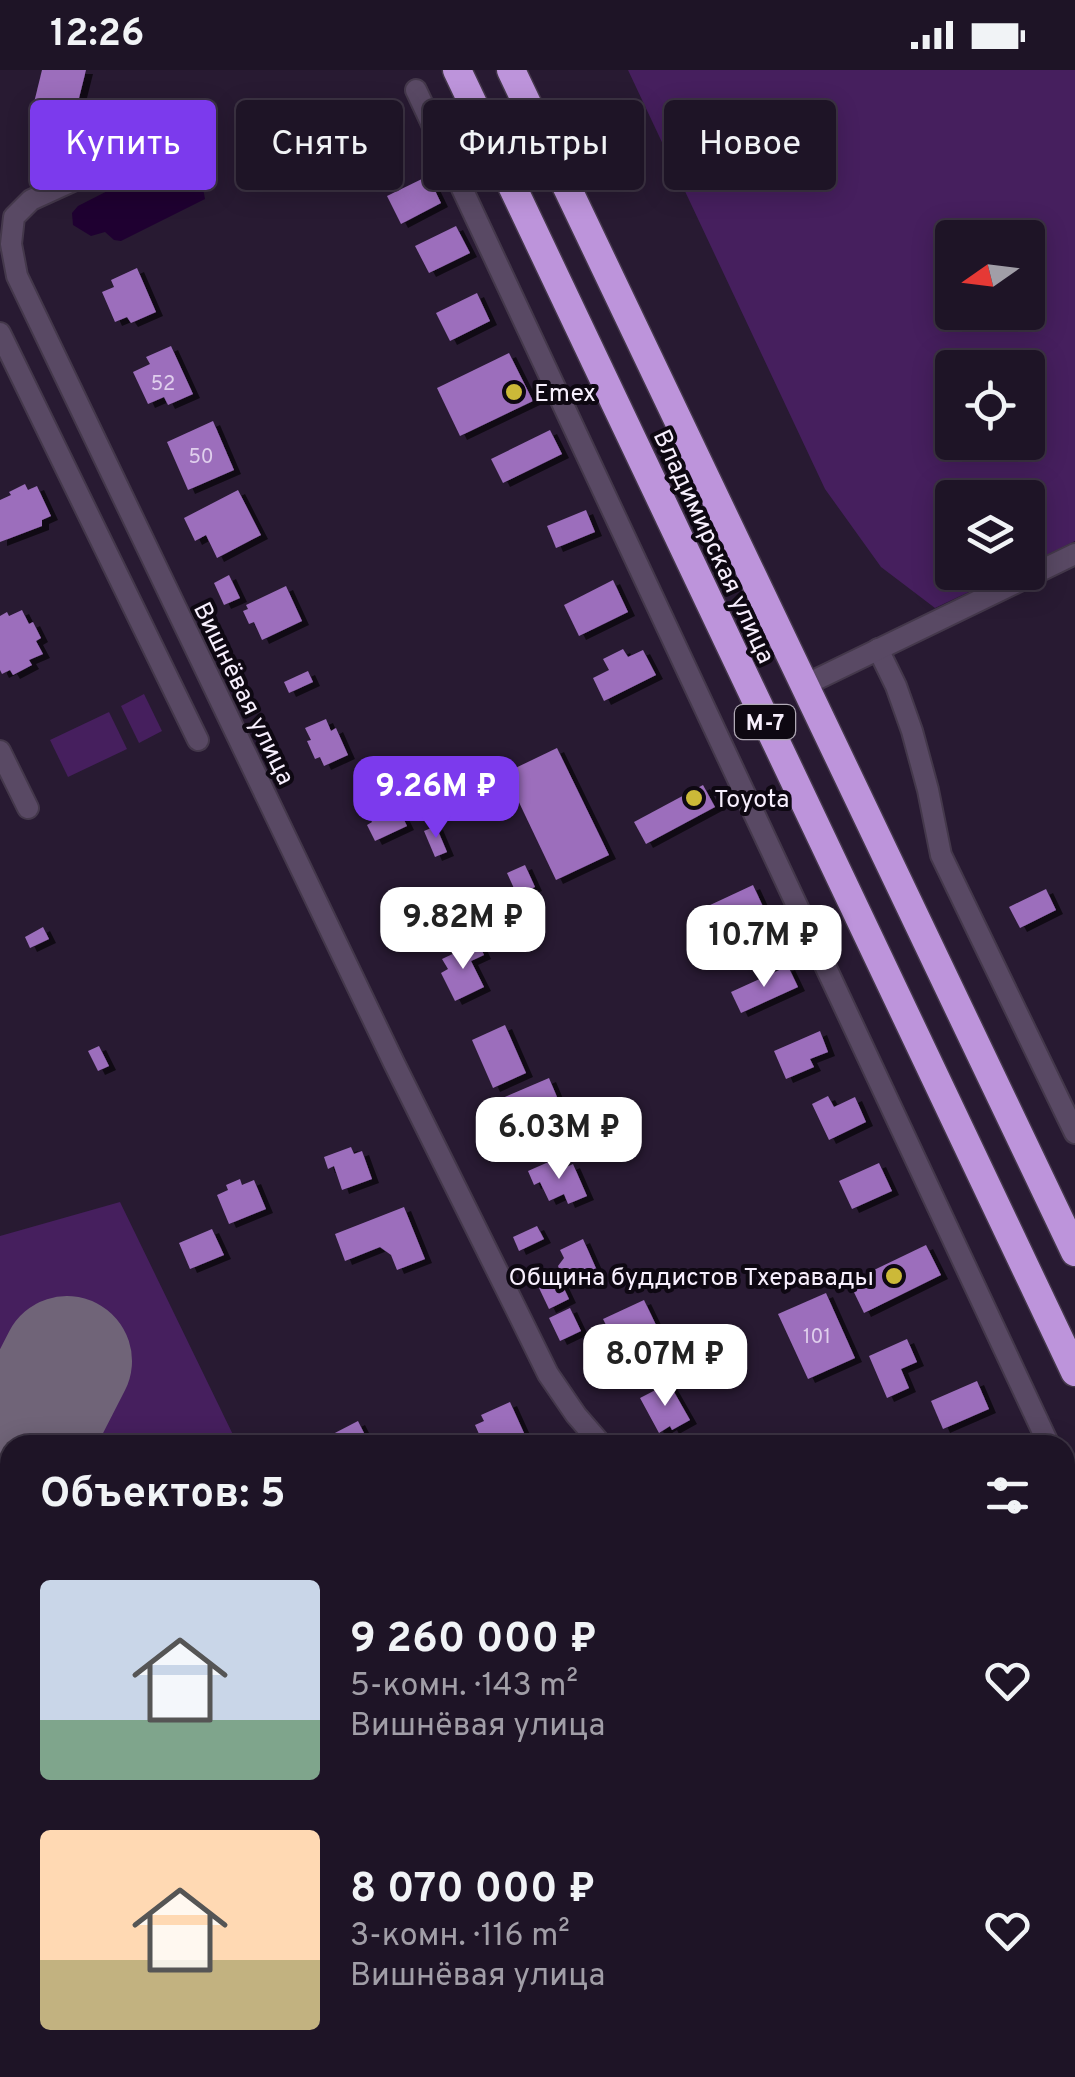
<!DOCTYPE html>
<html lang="ru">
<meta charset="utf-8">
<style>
:root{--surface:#1e1426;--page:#2b2132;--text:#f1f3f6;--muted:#a19ea7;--line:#3c3343;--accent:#7c3aed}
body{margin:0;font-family:Overpass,sans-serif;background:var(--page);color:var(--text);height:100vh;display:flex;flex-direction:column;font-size:38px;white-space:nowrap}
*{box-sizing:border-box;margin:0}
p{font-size:32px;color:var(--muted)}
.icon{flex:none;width:55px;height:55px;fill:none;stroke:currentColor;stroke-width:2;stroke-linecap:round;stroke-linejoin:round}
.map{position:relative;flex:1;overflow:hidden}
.side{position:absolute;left:0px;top:1365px;width:1075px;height:642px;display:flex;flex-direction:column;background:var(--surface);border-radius:30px 30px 0 0;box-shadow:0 5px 25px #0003,0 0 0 2px var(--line)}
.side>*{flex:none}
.hud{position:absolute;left:30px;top:30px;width:1015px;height:90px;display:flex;gap:20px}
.needle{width:65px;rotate:256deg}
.buttons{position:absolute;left:935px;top:150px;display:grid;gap:20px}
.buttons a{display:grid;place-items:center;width:110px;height:110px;border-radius:10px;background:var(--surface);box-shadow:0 5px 25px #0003,0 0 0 2px var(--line);font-size:50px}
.price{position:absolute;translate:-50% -85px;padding:0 22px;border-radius:20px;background:#fff;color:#222;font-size:32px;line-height:65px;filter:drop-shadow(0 2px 5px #0008)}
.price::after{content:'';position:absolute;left:50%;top:60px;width:30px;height:22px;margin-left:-15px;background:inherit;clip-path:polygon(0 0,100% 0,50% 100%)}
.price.active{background:var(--accent);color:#fff}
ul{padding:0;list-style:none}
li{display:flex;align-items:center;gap:30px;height:250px;padding:0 40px}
li span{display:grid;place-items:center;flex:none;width:280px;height:200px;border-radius:10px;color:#555}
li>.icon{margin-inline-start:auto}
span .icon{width:120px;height:120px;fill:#fffc;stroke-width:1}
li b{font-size:42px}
h2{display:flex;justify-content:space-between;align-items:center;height:120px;padding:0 40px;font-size:42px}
.chip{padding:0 35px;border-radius:10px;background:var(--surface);box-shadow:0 5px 25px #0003,0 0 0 2px var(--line);font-size:35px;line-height:90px}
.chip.active{background:var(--accent);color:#fff}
.status{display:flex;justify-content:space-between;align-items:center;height:70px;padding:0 50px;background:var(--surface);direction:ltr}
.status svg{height:28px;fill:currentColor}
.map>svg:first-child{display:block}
.green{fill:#461f5e;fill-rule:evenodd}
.water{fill:#1f0031}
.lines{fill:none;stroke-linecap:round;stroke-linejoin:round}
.taxiway{stroke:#706478;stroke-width:52}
.runway{stroke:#706478;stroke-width:130}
.building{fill:#9c6ebc;filter:url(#shadow)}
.minor-casing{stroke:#44384b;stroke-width:24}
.highway-casing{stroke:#44384b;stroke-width:31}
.minor{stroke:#594964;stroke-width:20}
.highway{stroke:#bd94db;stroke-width:28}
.poi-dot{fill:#ccb938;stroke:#0e0812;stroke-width:4}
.labels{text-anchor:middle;stroke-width:8;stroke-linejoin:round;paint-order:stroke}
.number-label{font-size:20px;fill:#e0cfed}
.shield{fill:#0e0812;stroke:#b1aab6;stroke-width:2.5}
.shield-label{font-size:22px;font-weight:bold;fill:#f7effd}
.poi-label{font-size:25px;fill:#f7effd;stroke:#0e0812;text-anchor:start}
.street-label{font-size:25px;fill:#f7effd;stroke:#0e0812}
</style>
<div class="status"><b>12:26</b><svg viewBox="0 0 49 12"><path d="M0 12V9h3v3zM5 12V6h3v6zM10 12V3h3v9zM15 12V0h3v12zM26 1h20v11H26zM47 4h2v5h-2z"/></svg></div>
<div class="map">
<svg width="1075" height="2007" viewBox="0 0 1075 2007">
<defs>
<filter id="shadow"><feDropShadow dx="7" dy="4" stdDeviation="0" flood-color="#0009"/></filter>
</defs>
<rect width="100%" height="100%" fill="#281a32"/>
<!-- green -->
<g class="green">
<path d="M628,0H1075V471L1028,494V428H952V502L1009,503L935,538L881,497L825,419ZM952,168H1028V242H952ZM952,298H1028V372H952Z"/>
<path d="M144,624L162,661L139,673L121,636Z"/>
<path d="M109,642L127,679L68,707L50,670Z"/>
<path d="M120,1132L238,1375H10V1998H368L345,2007H0V1166Z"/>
</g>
<!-- water -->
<path class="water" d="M184,82L200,102L205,129L121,171L114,170L105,162L91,166L73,155L72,143L78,136Z"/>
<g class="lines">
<!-- taxiway -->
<g class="taxiway">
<path d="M0,1345L59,1375"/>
<path d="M0,1507L10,1512"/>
<path d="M0,1637L10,1617"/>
</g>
<!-- runway -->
<path class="runway" d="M24,1375L67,1291"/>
</g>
<!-- building -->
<g class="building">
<path d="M42,0H86L70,64L29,53Z"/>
<path d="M428,106L441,133L401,154L387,126Z"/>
<path d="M456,156L470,183L429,203L415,176Z"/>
<path d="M137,198L156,242L131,253L127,247L115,252L102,222L114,217L111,210Z"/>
<path d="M477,223L490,251L450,271L436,243Z"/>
<path d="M171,276L193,324L168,335L164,327L148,334L133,302L150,294L146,287Z"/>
<path d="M509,283L533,331L460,366L437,318Z"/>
<path d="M213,351L234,400L188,420L167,372Z"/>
<path d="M550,360L562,384L503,413L491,389Z"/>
<path d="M25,414L28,420L37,416L51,446L42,450V456L0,472V430L11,425L9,422Z"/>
<path d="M238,420L261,465L217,488L206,465L195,471L184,448Z"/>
<path d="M586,440L595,462L556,478L547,456Z"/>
<path d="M229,505L240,528L224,535L214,513Z"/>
<path d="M613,510L628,542L579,566L564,535Z"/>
<path d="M286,516L302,551L262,570L254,552L249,554L243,541L248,539L246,535Z"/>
<path d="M22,540L29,554L33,552L41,568L36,571L43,584L29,590L32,595L13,605L10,600L2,604L0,600V546L7,542L9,546Z"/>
<path d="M623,579L628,587L643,580L656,605L604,631L593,608L609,600L603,589Z"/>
<path d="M308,601L313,612L289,623L284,612Z"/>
<path d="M326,649L331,661L336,658L348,685L324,696L320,687L315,689L307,671L311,670L305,658Z"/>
<path d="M557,678L609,785L556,810L505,703Z"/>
<path d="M703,715L715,737L646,774L634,752Z"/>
<path d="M389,719L407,756L375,771L367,755L372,752L362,733Z"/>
<path d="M436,756L447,782L435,787L424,761Z"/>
<path d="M525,795L535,817L517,825L507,803Z"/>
<path d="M753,815L766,843L721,864L708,836Z"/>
<path d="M1046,819L1056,840L1020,858L1009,837Z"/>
<path d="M43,857L49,869L30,878L25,867Z"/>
<path d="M478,872L484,885L471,891L484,917L455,931L441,903L448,899L442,889Z"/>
<path d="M788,896L798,917L741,943L731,922Z"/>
<path d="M505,955L526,1003L493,1018L472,970Z"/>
<path d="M820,961L828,982L810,989L814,997L786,1009L774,981Z"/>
<path d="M99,976L109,996L98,1001L88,981Z"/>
<path d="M549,1008L557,1027L530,1038L537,1055L524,1061L527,1067L502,1078L484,1036Z"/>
<path d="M828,1026L834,1037L855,1027L866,1052L829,1070L812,1034Z"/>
<path d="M351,1077L354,1084L362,1081L372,1109L342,1120L334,1096L328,1099L324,1087Z"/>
<path d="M553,1090L558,1101L573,1094L587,1126L568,1134L564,1124L549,1131L540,1112L534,1115L528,1101Z"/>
<path d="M879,1093L892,1121L852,1139L839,1111Z"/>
<path d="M240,1109L242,1115L254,1110L266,1139L229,1154L217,1125L228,1120L226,1115Z"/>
<path d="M404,1137L425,1189L397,1200L391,1185L380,1177L345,1191L335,1164Z"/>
<path d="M537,1156L544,1169L519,1181L513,1167Z"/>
<path d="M212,1159L224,1185L190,1199L179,1173Z"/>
<path d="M583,1169L599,1205L576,1215L572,1206H562L558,1196L564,1188L560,1180Z"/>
<path d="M926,1175L941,1205L864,1243L849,1212Z"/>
<path d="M559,1208L569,1229L549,1239L539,1218Z"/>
<path d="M826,1223L855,1288L808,1309L778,1244Z"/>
<path d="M644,1230L657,1257L617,1277L603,1249Z"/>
<path d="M570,1238L581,1261L560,1271L549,1248Z"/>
<path d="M907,1269L917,1292L901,1299L909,1318L887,1328L869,1286Z"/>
<path d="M977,1311L989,1339L943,1359L931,1331Z"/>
<path d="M669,1313L690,1350L672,1360L670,1356L659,1363L640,1328Z"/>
<path d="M510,1332L524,1363L515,1367L519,1375H484L475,1355L484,1351L481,1345Z"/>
<path d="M358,1351L370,1375H336L331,1365Z"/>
<path d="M587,1998H599L603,2007H564Z"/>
<path d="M925,1998H937L943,2007H909Z"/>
<path d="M953,1998H998L1003,2007H958Z"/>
</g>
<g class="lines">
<defs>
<g id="minor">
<path d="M416,20C630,470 838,923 1049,1375"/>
<path d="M180,62L31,130L14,147L11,174L17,206L394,993L518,1243L548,1304L576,1345L602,1375"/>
<path d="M0,263L198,670"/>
<path d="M878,579L896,616L912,661L928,720L941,785L1075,1063"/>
<path d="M805,615L1075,484"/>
<path d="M0,681L28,738"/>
<path d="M1065,1409L1075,1430"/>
<path d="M886,1998L891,2007"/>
</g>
<g id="highway">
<path d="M457,0L1075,1302"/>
<path d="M511,0L1075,1182"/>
</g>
</defs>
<!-- minor casing -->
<use href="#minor" class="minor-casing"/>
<!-- highway casing -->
<use href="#highway" class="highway-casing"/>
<!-- minor -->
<use href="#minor" class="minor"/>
<!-- highway -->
<use href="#highway" class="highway"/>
</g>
<!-- markers -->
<g class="poi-dot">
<circle cx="514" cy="322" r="10"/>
<circle cx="694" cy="728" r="10"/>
<circle cx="894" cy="1206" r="10"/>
</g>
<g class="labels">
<!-- number labels -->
<g class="number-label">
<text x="163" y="320">52</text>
<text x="201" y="393">50</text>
<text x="817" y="1273">101</text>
</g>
<!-- shield labels -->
<rect class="shield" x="735" y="635" width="60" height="34" rx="8"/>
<g class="shield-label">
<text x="765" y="660">М-7</text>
</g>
<!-- poi labels -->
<g class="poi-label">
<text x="534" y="331">Emex</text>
<text x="714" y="737">Toyota</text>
<text x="874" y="1215" text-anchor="end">Община буддистов Тхеравады</text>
</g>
<!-- street labels -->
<g class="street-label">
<text transform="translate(715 476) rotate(65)" y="9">Владимирская улица</text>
<text transform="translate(245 623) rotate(64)" y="9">Вишнёвая улица</text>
</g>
</g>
</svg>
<div class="buttons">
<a><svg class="needle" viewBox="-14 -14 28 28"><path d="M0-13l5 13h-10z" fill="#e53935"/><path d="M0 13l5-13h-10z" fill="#a19ea7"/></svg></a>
<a><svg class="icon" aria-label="locate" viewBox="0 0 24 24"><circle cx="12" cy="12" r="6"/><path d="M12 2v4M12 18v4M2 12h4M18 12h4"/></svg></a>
<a><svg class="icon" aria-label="layers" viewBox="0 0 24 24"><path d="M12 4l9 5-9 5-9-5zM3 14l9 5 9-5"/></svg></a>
</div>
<b class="price active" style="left:436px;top:771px">9.26M ₽</b>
<b class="price" style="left:463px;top:902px">9.82M ₽</b>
<b class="price" style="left:764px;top:920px">10.7M ₽</b>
<b class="price" style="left:559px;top:1112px">6.03M ₽</b>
<b class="price" style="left:665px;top:1339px">8.07M ₽</b>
<div class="hud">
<a class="chip active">Купить</a>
<a class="chip">Снять</a>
<a class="chip">Фильтры</a>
<a class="chip">Новое</a>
</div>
<section class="side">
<h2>Объектов: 5<svg class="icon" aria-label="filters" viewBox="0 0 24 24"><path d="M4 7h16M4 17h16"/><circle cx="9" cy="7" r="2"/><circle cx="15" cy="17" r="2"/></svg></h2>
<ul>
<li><span style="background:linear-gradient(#c9d6e8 70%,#7fa58c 0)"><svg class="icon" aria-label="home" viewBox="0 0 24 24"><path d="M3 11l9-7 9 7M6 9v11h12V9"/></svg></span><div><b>9 260 000 ₽</b><p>5-комн. · 143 m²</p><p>Вишнёвая улица</p></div><svg class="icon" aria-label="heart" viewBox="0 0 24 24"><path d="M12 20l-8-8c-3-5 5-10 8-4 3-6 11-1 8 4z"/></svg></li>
<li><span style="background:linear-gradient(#ffd9b3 65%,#c2b280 0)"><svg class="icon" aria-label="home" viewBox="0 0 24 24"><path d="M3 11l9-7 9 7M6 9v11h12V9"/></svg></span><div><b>8 070 000 ₽</b><p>3-комн. · 116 m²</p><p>Вишнёвая улица</p></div><svg class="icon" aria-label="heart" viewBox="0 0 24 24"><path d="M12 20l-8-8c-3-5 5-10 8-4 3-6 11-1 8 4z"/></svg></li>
</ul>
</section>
</div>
